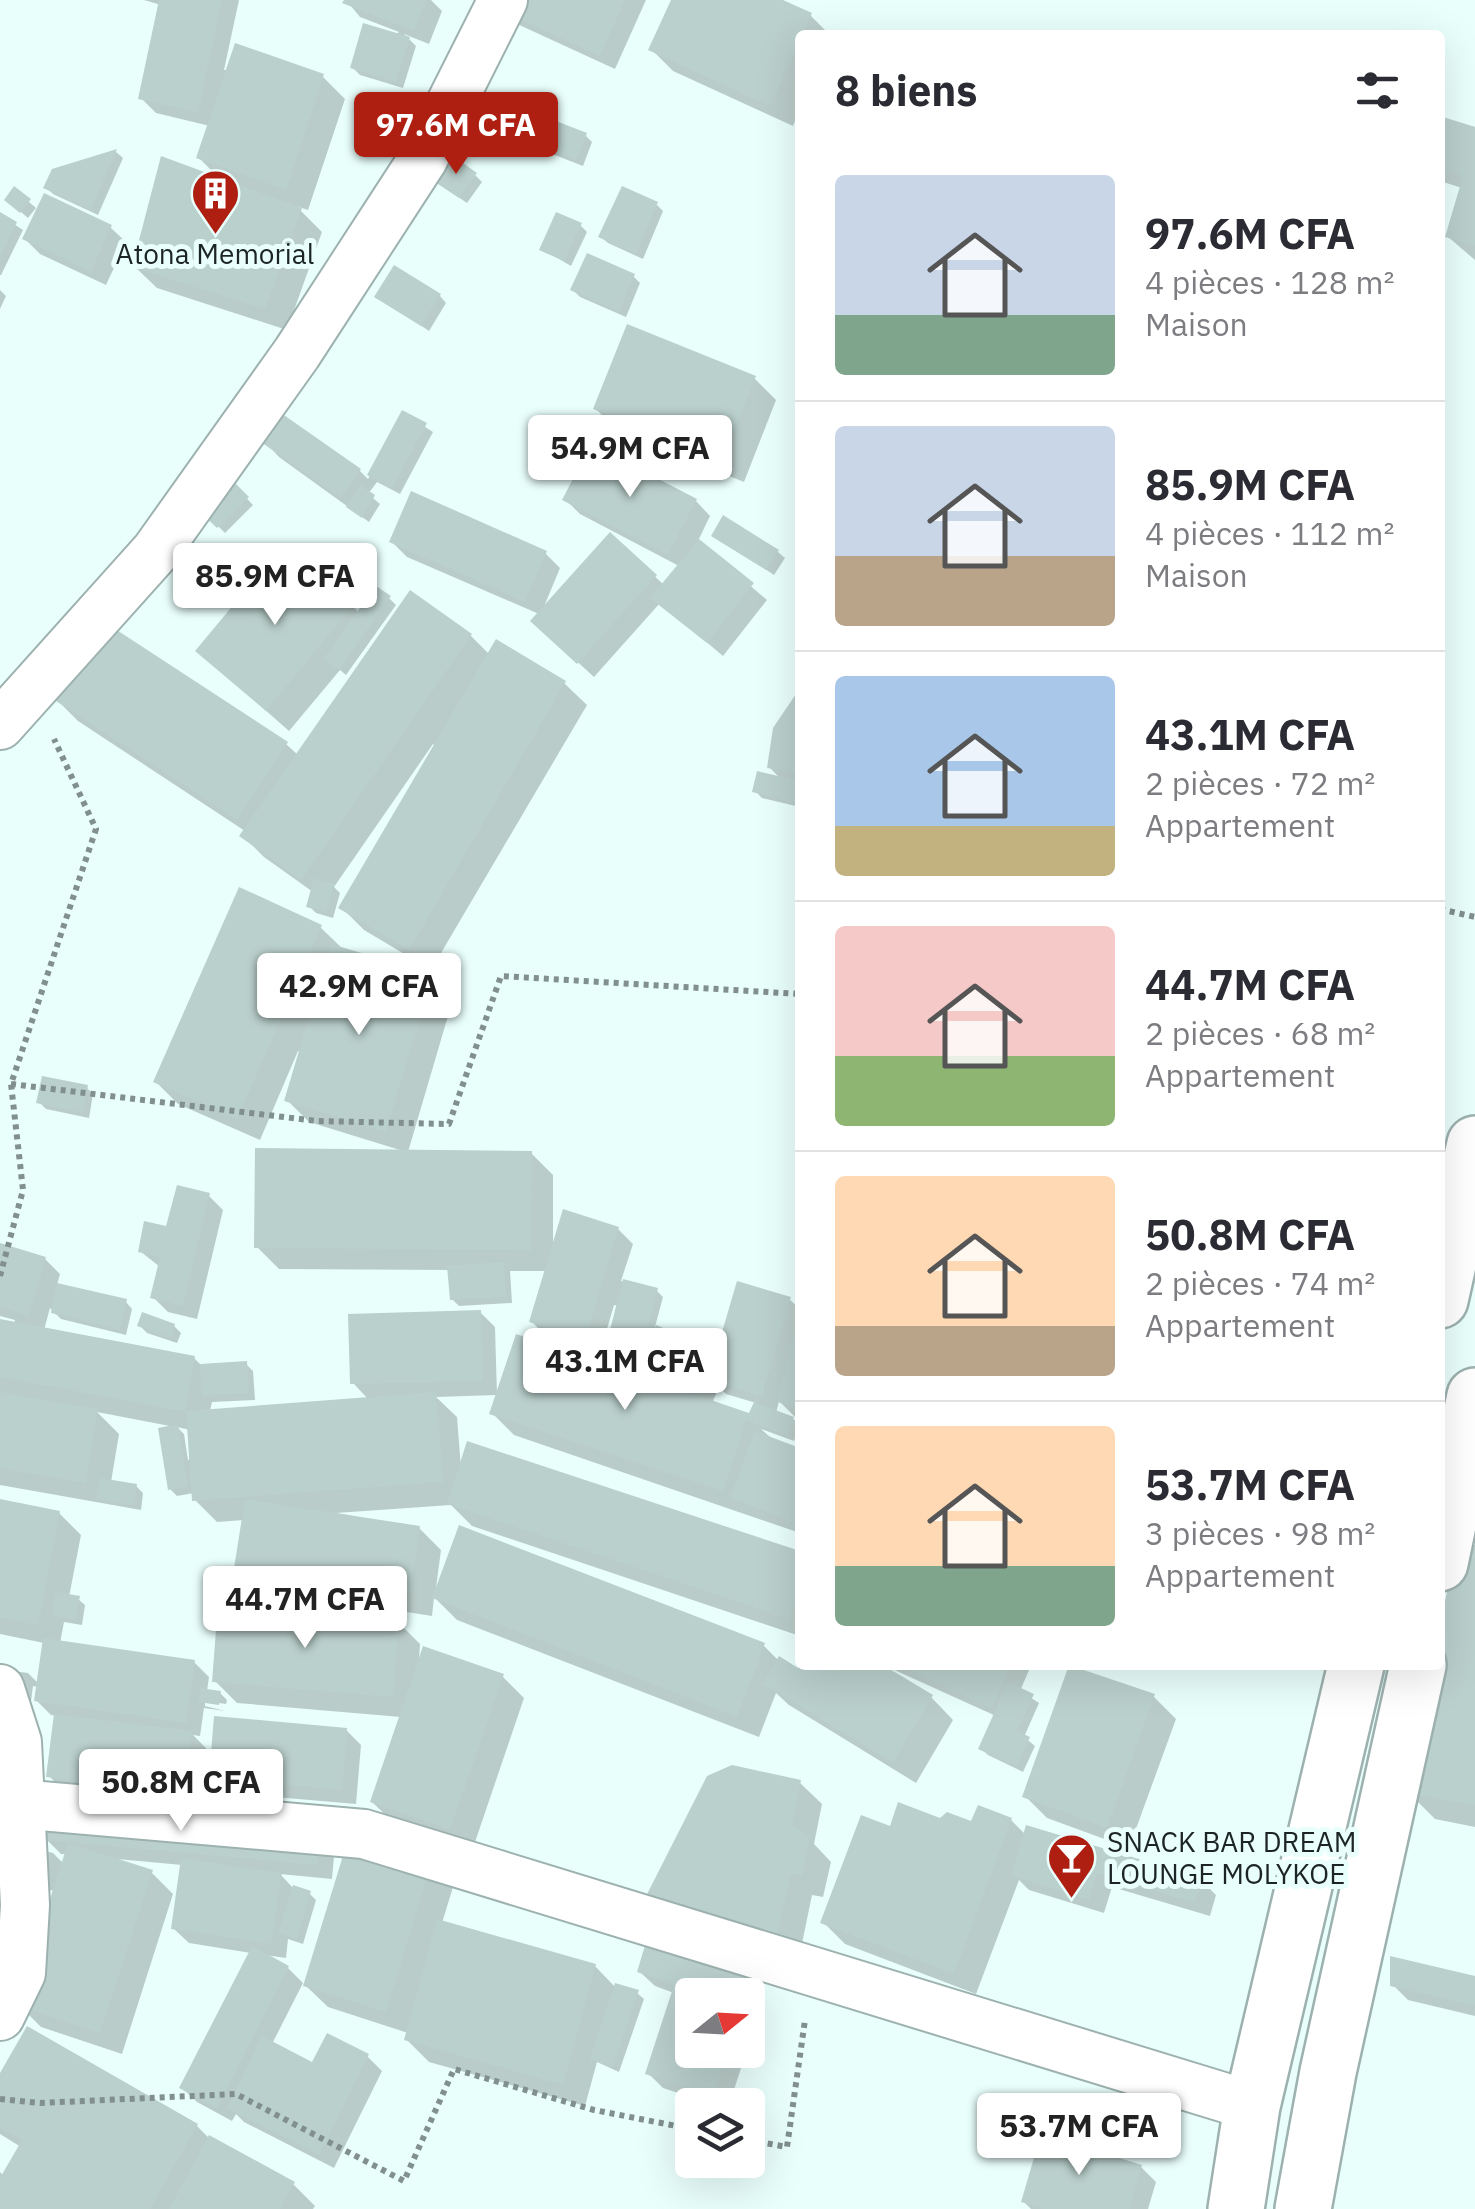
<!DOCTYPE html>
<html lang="fr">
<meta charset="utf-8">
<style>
:root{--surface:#fff;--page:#f2f2f3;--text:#2b2b33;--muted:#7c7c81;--line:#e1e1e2;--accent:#ae1e11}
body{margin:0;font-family:"IBM Plex Sans",sans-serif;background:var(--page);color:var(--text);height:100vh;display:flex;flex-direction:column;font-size:38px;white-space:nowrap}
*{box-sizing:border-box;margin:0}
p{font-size:32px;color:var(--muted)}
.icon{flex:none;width:55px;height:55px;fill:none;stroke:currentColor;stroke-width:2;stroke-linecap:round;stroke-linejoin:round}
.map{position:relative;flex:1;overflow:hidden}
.sheet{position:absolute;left:795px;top:30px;width:650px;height:1640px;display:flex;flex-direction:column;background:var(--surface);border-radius:10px;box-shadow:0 10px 40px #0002}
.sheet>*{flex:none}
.needle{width:65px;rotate:72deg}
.fabs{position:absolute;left:675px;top:1978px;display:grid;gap:20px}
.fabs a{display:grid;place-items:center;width:90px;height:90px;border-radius:10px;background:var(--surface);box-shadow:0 10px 40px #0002;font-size:50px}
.price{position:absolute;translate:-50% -85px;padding:0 22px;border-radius:10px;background:#fff;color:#222;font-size:32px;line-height:65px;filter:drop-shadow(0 2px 5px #0008)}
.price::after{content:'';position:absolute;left:50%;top:60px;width:30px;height:22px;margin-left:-15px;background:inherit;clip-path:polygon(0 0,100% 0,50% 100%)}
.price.current{background:var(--accent);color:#fff}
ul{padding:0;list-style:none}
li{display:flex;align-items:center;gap:30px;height:250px;padding:0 40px}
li+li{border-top:2px solid var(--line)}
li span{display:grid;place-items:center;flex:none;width:280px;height:200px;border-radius:10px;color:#555}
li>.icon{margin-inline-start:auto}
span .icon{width:120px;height:120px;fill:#fffc;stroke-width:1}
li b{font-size:42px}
h2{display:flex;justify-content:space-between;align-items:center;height:120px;padding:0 40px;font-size:42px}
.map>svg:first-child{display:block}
.shadow{fill:#0003;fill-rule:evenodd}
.building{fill:#bad0cc}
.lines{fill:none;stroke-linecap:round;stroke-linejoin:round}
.minor-casing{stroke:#9db2af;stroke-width:52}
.trunk-casing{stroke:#9db2af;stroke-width:60}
.path{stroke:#818f8d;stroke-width:6;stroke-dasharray:5 5;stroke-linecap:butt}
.minor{stroke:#fff;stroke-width:48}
.trunk{stroke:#fff;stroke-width:55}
.labels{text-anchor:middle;stroke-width:10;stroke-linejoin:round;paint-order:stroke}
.poi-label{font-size:28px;fill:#1d2524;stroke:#e9fffc}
</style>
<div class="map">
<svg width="1475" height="2209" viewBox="0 0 1475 2209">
<rect width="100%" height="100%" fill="#e9fffc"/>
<!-- shadow -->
<g class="shadow">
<path d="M144,0H239L224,70L323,77L345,99L308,210L296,206L322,232L287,330L157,288L134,266L223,182L199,158L210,126L156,113L141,98L161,5Z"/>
<path d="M346,0H431L442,11L429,44L404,34L416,46L403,88L360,75L353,68L399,32L360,17Z"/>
<path d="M504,0H646L615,69L515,23Z"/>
<path d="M673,0H777L810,15L830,35H800V110L793,126L673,71L651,49Z"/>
<path d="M1440,118L1475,127V260L1447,236L1462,188L1440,181Z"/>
<path d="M585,135L592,142L583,166L542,150L536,143Z"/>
<path d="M116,152L123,158L98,215L53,194L46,187L54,171Z"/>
<path d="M475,175L482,182L467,203L445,188Z"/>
<path d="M15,190L36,208L28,218L14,206Z"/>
<path d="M45,197L111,228L126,242L106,285L40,254L25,239Z"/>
<path d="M657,205L663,211L643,259L608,243L601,237Z"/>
<path d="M0,215L23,230L1,275H0Z"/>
<path d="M580,225L587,232L571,266L542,249Z"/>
<path d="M633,276L640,283L626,317L580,297L573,290Z"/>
<path d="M0,290L6,296L0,309Z"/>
<path d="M377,296H440L446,303L429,331Z"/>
<path d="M754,378L776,400L744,482L618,431L596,409Z"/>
<path d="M403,413L433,432L400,494L377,482L368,494L380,504L369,522L279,457L265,442L359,470L368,479Z"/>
<path d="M232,483L253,505L225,533L204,512Z"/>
<path d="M565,499L696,501L710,516L698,541L767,600L723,656L660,603L594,677L548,635L539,614L407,557L392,542L545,553L560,568L543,609L610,535L664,585L679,566L580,514Z"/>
<path d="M714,535L778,552L785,558L774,575Z"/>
<path d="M285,548L360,613L389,598L396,605L346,675L340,670L289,731L198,651Z"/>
<path d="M329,550L368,583L359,594L327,568Z"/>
<path d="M410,594L471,636L490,655L564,683L587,705L431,970L364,930L342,908L436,746L433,744L334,887L340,893L333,918L316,913L309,906L313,892L264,857L242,835L245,831L78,721L56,699L286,744L298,755Z"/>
<path d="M800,693V807L762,798L755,791L781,779L769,767Z"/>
<path d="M320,927L344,950L431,977L453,999L408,1152L531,1153L553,1175V1247L618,1229L633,1244L621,1281L656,1290L663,1297L655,1327L712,1351L718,1356L789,1299L800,1309V1422L779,1401L776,1413L800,1422V1426L794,1441L761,1429L770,1437L800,1451V1533L514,1435L492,1413L674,1390L676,1386L658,1379L643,1364L645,1360L615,1353L609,1346L619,1306L614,1305L600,1353L546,1336L532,1322L547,1271H510L512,1303L459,1306L452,1299L450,1270L279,1269L257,1247L400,1150L309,1122L287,1100L302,1052L298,1051L260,1140L178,1104L156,1082ZM719,1387L726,1394L756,1403L750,1417L712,1403Z"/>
<path d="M86,1087L93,1094L89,1118L46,1109L39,1102Z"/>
<path d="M208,1195L223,1210L197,1319L168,1312L153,1297L160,1267L140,1251Z"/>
<path d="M0,1245L45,1259L60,1274L57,1285L126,1302L132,1309L126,1335L61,1319L50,1308L44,1330L194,1358L202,1366L246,1364L253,1371L255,1400L212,1402L210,1411L369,1400L353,1383L480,1312L495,1327L497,1395L436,1397L457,1417L461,1468L800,1554V1636L472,1526L451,1505L336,1513L419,1528L441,1550L436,1588L763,1645L779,1661L799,1671L803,1665H1027L1030,1668L1020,1691L1039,1703L1024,1737L1035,1746L1023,1772L988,1755L981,1748L996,1716L890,1668L889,1671L931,1697L953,1720L916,1783L789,1705L776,1693L759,1737L457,1620L434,1597L432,1616L259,1589L237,1567L244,1520L217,1522L195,1500L194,1493L177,1496L170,1489L175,1427L97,1412L119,1434L111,1482L136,1486L143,1493L141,1510L0,1485V1321L14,1324L15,1320L0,1316ZM177,1427L190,1430L192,1459L188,1460L184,1434Z"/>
<path d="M140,1326H174L181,1333L177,1343L147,1333Z"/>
<path d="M0,1501L59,1513L81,1535L69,1597L78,1599L85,1605L82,1625L64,1622L60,1643L194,1662L209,1677L207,1691L220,1693L227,1700L226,1704L205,1701V1706L225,1711L204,1708L200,1736L193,1735L206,1748L200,1808L64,1791L49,1776L56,1716L51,1715L36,1700L38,1687L33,1686L30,1709L6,1670L28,1673L39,1684L44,1643L0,1634Z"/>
<path d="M1475,1547V1827L1435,1819L1407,1791L1440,1665V1637Z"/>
<path d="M398,1622L420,1644L419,1659L502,1676L524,1698L472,1851L395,1824L372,1802L401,1717L237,1703L215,1681Z"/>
<path d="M1072,1666L1154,1697L1176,1719L1129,1848L1047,1818L1025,1796Z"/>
<path d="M346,1730L361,1745L356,1804L227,1793L212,1778Z"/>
<path d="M799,1782L822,1804L814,1844L831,1862L823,1897L812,1895L799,1958L664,1929Z"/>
<path d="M1011,1820L1026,1835L1201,1880L1216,1895L1210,1916L1112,1887L1104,1913L1029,1890L1019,1880L976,1994L845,1944L823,1922L891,1829L941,1821L973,1824Z"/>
<path d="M46,1839L335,1845L332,1879L280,1874L293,1888L309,1893L316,1900L303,1944L288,1939L286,1958L265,1955L288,1968L303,1983L272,2044L313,2065L367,2056L382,2071L334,2168L244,2122L236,2114L232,2121L197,2102L182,2088L251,1953L189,1943L174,1929L182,1865L117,1859L151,1872L173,1894L122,2054L41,2027L19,2005L55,1891L19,1884V1845L53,1853L64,1864L67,1854H61Z"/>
<path d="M431,1865L453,1887L442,1923L595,1966L616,1988L637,1993L644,1999L619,2072L597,2062L585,2106L429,2062L407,2040L408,2033L328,2007L305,1985Z"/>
<path d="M640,1972L750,1979L765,1994L748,2047V1995H692V2050H747L729,2105H714L663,2088L648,2073L674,1993L655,1986Z"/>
<path d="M1475,1979V2016L1408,2000L1393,1985Z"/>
<path d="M0,2079L197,2126L210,2139L293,2184L315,2206L313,2209H0V2172L4,2176L21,2147L0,2134Z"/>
<path d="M1141,2167L1156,2182L1148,2209H1031L1023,2201Z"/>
</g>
<!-- building -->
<g class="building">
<path d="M159,0H222L198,113L138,99Z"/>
<path d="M344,0H426L414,31L342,3Z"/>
<path d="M501,0H625L600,56L497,9Z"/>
<path d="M671,0H783L812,13L770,106L648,50Z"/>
<path d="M363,23L410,37L396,82L350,68Z"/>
<path d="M235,43L324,74L286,190L196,158Z"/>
<path d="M543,116L587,133L576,160L533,144Z"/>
<path d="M1440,116L1475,127V246L1445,237L1463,176L1440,168Z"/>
<path d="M117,149L91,210L43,188L52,169Z"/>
<path d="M161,156L302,208L265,309L132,267Z"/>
<path d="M453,156L477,173L459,198L435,182Z"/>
<path d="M14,186L31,199L20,213L4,200Z"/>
<path d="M622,186L658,202L636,254L598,237Z"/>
<path d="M44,193L112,225L91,272L22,239Z"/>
<path d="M0,212L17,222L0,257Z"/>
<path d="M556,212L582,223L564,261L539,250Z"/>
<path d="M587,253L635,274L619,312L570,290Z"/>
<path d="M394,265L441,294L421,326L374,297Z"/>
<path d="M627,324L756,376L722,462L593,409Z"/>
<path d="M402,410L427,423L392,489L367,475Z"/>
<path d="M281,413L361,469L340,498L261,442Z"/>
<path d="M591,444L697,499L668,555L562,500Z"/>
<path d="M232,480L249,497L217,528L200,512Z"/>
<path d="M360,485L375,495L362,518L346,507Z"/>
<path d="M411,491L547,551L525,602L389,542Z"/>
<path d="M723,515L779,550L766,570L711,536Z"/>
<path d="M610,532L657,575L577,664L530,621Z"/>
<path d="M699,539L754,583L707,643L650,598Z"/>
<path d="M284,544L354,604L266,711L195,651Z"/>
<path d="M329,547L362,574L351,589L317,562Z"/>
<path d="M376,586L391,596L339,670L323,659Z"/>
<path d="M410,590L472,634L301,880L239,836Z"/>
<path d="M103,621L288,742L237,820L53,699Z"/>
<path d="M496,639L566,681L409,950L338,908Z"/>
<path d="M800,688V773L767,768L773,728Z"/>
<path d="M757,771L800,781L799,804L752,792Z"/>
<path d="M314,878L335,884L326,912L306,907Z"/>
<path d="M239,887L322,925L237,1119L153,1082Z"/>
<path d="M331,944L433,974L386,1132L284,1101Z"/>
<path d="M42,1076L88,1085L83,1113L36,1103Z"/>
<path d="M255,1148L532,1151L531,1250L254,1248Z"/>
<path d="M177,1185L210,1193L183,1306L150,1298L160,1257L138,1252L144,1221L166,1226Z"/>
<path d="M563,1209L619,1227L585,1340L529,1322Z"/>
<path d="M0,1243L46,1257L29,1316L0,1307Z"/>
<path d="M504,1262L506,1297L450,1300L447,1266Z"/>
<path d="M623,1279L658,1288L640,1356L606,1346Z"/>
<path d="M737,1281L791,1297L762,1396L708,1380Z"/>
<path d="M57,1283L127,1299L120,1330L51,1313Z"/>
<path d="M481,1310L483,1381L350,1384L348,1314Z"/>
<path d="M142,1312L175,1324L171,1338L137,1326Z"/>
<path d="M799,1317H800V1408L777,1402Z"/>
<path d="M0,1319L195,1356L185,1412L0,1377Z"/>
<path d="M656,1325L714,1349L698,1389L640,1365Z"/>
<path d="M516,1334L749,1413L754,1402L794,1417L787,1436L746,1420L723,1491L489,1414Z"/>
<path d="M247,1361L249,1393L202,1396L200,1364Z"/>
<path d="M0,1392L98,1409L86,1483L0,1468Z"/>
<path d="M436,1392L443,1482L192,1501L186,1411Z"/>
<path d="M178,1424L188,1486L168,1490L158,1428Z"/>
<path d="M755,1431L800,1448V1525L730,1498Z"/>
<path d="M467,1441L800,1551V1586L789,1619L447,1504Z"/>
<path d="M100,1478L137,1484L134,1505L96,1499Z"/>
<path d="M0,1499L60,1511L38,1625L0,1618Z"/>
<path d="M245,1499L420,1526L410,1595L234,1568Z"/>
<path d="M459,1525L765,1643L737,1717L432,1598Z"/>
<path d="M1458,1540L1475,1545V1806L1404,1792L1440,1665V1625Z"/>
<path d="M56,1592L80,1596L75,1620L52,1615Z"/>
<path d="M218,1604L399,1620L393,1697L212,1682Z"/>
<path d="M43,1638L195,1660L186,1723L34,1701Z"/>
<path d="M423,1646L504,1674L450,1830L370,1802Z"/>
<path d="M779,1656L798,1668L800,1665H883L933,1695L893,1763L763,1684Z"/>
<path d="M897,1665H1010L992,1708Z"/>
<path d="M1069,1665L1155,1694L1107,1828L1022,1797Z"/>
<path d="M1008,1682L1034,1694L1017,1731L1030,1737L1016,1767L978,1749Z"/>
<path d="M200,1688L221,1691L219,1705L198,1702Z"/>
<path d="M54,1714L192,1731L185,1794L46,1777Z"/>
<path d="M214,1716L347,1728L342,1790L209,1779Z"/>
<path d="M732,1765L801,1780L792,1825L810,1837L802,1876L791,1874L777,1937L640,1908L707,1776Z"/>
<path d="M46,1802L321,1828L318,1865L43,1840Z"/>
<path d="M898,1802L940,1818L947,1812L971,1821L978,1805L1012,1818L954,1974L820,1923L861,1815L890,1826Z"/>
<path d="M1026,1825L1202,1878L1195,1903L1097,1874L1089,1900L1011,1876Z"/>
<path d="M349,1836L432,1862L386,2012L303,1986Z"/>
<path d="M68,1843L153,1870L100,2033L16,2005Z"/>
<path d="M181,1858L282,1873L271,1944L171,1929Z"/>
<path d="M293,1885L311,1891L297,1939L278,1933Z"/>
<path d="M437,1919L596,1964L563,2085L404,2040Z"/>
<path d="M646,1942L751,1977L745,1995H692V2050H728L713,2096L645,2074L674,1985L637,1972Z"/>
<path d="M252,1946L289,1966L217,2108L179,2088Z"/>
<path d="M1390,1956L1475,1976V2006L1390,1986Z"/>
<path d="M615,1983L639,1990L613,2067L590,2059Z"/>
<path d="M27,2026L198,2124L150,2209H0V2178L22,2140L0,2128V2073Z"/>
<path d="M327,2033L369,2054L319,2155L227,2108L262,2036L312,2062Z"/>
<path d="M1041,2134L1142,2165L1129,2209H1044L1021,2202Z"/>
<path d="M209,2135L295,2182L280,2209H169Z"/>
</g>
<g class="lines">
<defs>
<g id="minor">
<path d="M0,725L156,551L297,353L423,159L503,0"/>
<path d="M0,1689L17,1742L25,1905L21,1973L0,2016"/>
<path d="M18,1804L364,1834L1252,2106"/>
</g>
<g id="trunk">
<path d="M1440,1300L1475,1144"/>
<path d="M1440,1563L1475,1396"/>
<path d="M1236,2209L1252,2106L1356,1665"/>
<path d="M1303,2209L1328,2072L1418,1665"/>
</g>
</defs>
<!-- minor casing -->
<use href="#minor" class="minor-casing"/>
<!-- trunk casing -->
<use href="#trunk" class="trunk-casing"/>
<!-- path -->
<g class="path">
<path d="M1440,909L1475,917"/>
<path d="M11,1084L317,1121L449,1124L501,976L800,994"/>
<path d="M0,1276L23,1190L11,1084L96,829L54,739"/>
<path d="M0,2099L40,2103L236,2094L404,2181L454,2069L594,2110L692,2129"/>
<path d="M748,2140L787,2147L805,2020"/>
</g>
<!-- minor -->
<use href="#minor" class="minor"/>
<!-- trunk -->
<use href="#trunk" class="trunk"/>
</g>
<!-- icons -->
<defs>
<symbol id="building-pin" viewBox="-11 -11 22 30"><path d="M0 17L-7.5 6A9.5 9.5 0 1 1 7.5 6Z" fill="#ae1e11" stroke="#e9fffc"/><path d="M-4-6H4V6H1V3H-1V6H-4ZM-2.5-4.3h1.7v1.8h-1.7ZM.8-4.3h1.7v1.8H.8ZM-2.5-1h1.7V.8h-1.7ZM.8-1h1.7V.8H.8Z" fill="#fff"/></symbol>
<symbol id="bar-pin" viewBox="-11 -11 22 30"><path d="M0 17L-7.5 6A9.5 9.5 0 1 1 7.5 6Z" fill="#ae1e11" stroke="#e9fffc"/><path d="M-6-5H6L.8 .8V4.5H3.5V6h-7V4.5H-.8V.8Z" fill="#fff"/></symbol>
</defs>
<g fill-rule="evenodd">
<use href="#building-pin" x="188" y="166" width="55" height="75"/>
<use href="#bar-pin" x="1044" y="1830" width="55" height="75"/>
</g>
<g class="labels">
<!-- poi labels -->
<g class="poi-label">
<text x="215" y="264">Atona Memorial</text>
<text x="1107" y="1852" text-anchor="start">SNACK BAR DREAM<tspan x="1107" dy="32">LOUNGE MOLYKOE</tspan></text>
</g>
</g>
</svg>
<div class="fabs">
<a><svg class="needle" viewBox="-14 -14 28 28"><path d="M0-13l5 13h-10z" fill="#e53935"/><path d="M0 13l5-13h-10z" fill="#7c7c81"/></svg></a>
<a><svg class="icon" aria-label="layers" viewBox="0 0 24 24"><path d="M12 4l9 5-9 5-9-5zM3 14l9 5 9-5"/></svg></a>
</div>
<b class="price current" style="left:456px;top:177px">97.6M CFA</b>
<b class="price" style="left:630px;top:500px">54.9M CFA</b>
<b class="price" style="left:275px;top:628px">85.9M CFA</b>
<b class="price" style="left:359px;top:1038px">42.9M CFA</b>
<b class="price" style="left:625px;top:1413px">43.1M CFA</b>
<b class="price" style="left:305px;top:1651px">44.7M CFA</b>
<b class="price" style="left:181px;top:1834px">50.8M CFA</b>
<b class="price" style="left:1079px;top:2178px">53.7M CFA</b>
<section class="sheet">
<h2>8 biens<svg class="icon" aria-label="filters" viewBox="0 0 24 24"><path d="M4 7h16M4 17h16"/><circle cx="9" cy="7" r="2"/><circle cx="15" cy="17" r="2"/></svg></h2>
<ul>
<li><span style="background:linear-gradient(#c9d6e8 70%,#7fa58c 0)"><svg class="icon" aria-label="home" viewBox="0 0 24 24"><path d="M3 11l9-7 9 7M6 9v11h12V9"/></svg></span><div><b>97.6M CFA</b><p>4 pièces · 128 m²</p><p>Maison</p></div></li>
<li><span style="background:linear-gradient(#c9d6e8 65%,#b9a48a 0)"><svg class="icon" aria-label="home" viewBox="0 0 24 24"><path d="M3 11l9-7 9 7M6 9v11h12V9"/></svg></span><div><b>85.9M CFA</b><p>4 pièces · 112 m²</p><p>Maison</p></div></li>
<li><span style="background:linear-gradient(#a9c7e8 75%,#c2b280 0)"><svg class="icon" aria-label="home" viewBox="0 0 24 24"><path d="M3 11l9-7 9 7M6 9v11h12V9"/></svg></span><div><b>43.1M CFA</b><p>2 pièces · 72 m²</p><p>Appartement</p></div></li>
<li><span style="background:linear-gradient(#f6c9c9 65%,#8fb573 0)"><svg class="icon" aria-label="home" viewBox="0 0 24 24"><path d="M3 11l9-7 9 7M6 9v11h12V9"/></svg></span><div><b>44.7M CFA</b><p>2 pièces · 68 m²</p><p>Appartement</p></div></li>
<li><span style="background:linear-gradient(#ffd9b3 75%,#b9a48a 0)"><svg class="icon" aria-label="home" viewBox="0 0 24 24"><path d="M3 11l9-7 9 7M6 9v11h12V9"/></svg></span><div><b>50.8M CFA</b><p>2 pièces · 74 m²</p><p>Appartement</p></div></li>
<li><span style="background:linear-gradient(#ffd9b3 70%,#7fa58c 0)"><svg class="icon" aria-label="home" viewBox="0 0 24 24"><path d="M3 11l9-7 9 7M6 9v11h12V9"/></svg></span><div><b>53.7M CFA</b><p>3 pièces · 98 m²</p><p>Appartement</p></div></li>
</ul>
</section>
</div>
